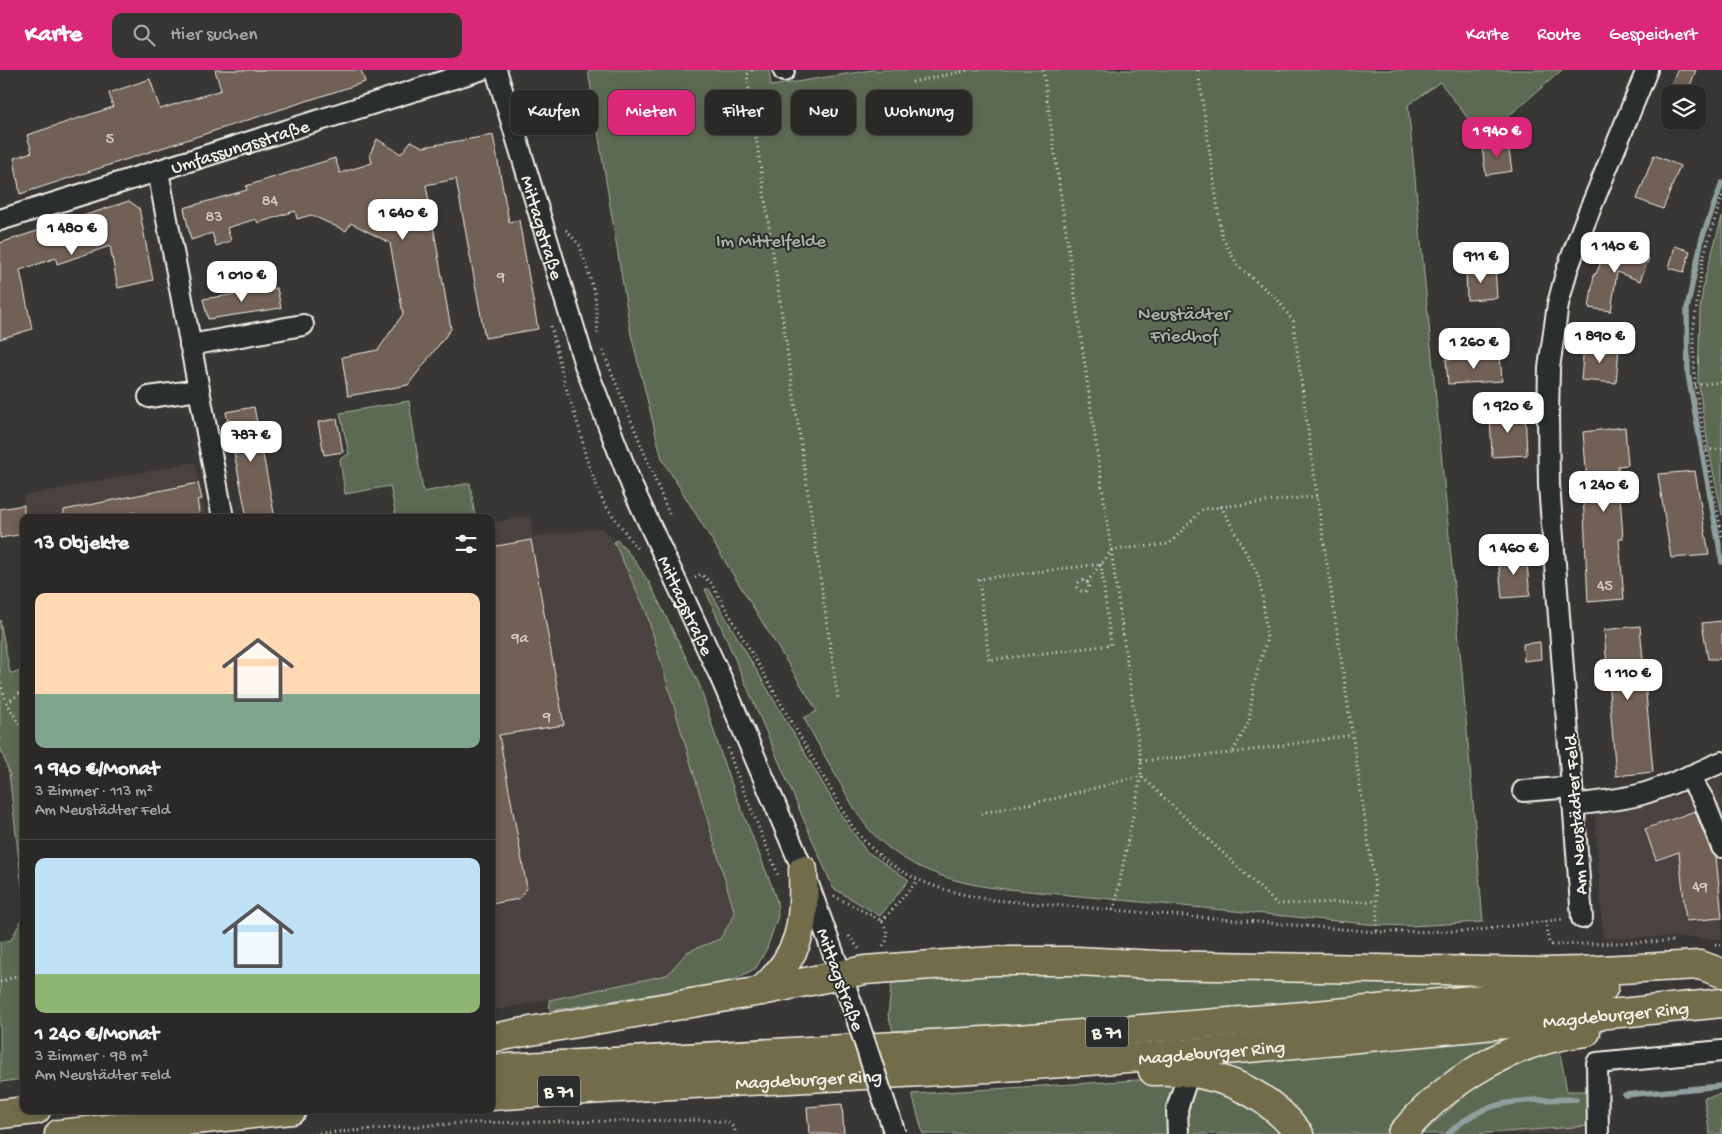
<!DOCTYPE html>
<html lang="de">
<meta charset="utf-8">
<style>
:root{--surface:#2a2928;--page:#363534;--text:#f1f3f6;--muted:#a5a6a8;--line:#464545;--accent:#db2777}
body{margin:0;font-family:"Gochi Hand",sans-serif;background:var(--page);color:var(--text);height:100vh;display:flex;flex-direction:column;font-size:19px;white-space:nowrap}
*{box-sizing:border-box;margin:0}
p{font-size:16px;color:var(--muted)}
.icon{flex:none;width:28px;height:28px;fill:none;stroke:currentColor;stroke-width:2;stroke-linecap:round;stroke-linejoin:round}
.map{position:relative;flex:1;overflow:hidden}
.drawer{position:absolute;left:20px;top:444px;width:475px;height:600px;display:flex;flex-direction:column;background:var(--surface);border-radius:10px;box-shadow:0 2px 8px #0003,0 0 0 1px var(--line)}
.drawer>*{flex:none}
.guide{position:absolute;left:510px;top:20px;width:475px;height:45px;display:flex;gap:10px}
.buttons{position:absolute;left:1661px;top:15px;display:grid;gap:10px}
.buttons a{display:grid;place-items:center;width:45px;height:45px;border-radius:10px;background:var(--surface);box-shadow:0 2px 8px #0003,0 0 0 1px var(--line);font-size:25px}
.price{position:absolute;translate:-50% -42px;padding:0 11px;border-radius:10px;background:#fff;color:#222;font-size:16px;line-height:32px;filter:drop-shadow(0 1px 2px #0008)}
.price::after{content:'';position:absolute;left:50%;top:30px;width:15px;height:11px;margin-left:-8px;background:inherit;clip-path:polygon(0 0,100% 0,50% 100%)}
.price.selected{background:var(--accent);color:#fff}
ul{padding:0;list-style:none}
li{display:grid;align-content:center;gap:10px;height:265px;padding:0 15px}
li+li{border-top:1px solid var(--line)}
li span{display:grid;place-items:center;height:155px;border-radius:10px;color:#555}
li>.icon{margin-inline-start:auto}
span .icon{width:90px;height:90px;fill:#fffc;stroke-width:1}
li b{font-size:21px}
h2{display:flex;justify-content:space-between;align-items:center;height:60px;padding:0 15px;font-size:21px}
.tag{padding:0 18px;border-radius:10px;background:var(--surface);box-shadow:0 2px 8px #0003,0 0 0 1px var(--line);font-size:18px;line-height:45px}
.tag.selected{background:var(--accent);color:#fff}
header{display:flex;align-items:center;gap:30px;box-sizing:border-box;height:70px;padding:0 25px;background:var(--accent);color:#fff}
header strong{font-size:24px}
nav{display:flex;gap:28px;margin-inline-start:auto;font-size:18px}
.search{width:350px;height:45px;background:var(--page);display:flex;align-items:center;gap:12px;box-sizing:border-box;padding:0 18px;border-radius:10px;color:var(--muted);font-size:19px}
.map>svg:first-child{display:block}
.built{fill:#494340}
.green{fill:#5d6b53;stroke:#a8ae9e}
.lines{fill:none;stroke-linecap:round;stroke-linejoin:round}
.stream{stroke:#8f9f9e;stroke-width:5.5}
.building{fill:#706056;stroke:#f4f1e8}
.minor-casing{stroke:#f4f1e8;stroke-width:24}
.highway-casing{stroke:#f4f1e8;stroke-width:31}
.path{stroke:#f4f1e8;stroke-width:3;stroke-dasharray:1 4;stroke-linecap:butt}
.minor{stroke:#2a2d2e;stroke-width:20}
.highway{stroke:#726c4b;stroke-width:28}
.minor-bridge-casing{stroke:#f4f1e8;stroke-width:24;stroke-linecap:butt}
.minor-bridge{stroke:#2a2d2e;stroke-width:20}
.labels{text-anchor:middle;stroke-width:4;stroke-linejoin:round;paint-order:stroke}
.number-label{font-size:16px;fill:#d3cdc4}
.shield{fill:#2a2d2e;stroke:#b7b6b0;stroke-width:1}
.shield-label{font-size:18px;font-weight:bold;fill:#f4f1e8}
.street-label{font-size:19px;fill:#f4f1e8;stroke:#2a2d2e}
.park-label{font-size:19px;fill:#b0b5a5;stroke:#2a2d2e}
</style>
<header>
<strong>Karte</strong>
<div class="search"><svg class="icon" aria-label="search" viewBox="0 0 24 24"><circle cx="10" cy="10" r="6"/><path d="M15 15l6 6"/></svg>Hier suchen</div>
<nav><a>Karte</a><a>Route</a><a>Gespeichert</a></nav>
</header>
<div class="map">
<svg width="1722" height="1064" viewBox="0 0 1722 1064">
<rect width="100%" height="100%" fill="#383736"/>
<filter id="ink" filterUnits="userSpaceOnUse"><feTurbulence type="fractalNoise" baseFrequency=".02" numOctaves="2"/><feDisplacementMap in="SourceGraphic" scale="10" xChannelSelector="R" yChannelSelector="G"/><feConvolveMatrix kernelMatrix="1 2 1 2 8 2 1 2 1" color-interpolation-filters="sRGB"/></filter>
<g filter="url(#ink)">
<!-- built -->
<g class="built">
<path d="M195,392L206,447H27L23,426Z"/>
<path d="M529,446L533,467L603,458L614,472L646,541L735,844L720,869L687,882L667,905L491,941V453Z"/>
<path d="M1722,706V869L1669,867L1603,868L1595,746L1686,724Z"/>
<path d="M1589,1056V1064H1473V1062Z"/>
</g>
<!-- green -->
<g class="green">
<path d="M588,0H769L771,16L871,0H1562L1483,68L1440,12L1408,35L1462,602L1483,852L1411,856L1377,855L987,817C943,810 897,793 867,757C857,744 849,729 841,715C829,693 816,671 804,648L817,641L662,389L631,264Z"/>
<path d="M1722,147V445L1708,375L1698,311L1700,240L1704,211Z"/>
<path d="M409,331L423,422L470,413L475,447H396L390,416L345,424L340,389L349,384L340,343Z"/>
<path d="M617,470L633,488L650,514L700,616L725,697L771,814L777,832L778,846L767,878L756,898L732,911L550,941L549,930L667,905L687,882L720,869L735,844L646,541L614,472Z"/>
<path d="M705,519H709L843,748L866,781L909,810L880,846L833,818Z"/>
<path d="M0,550L10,603L24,601V834L9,703L0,676Z"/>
<path d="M24,845V1009L0,1012V872L11,870Z"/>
<path d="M990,904H1025L1540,911C1325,932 1109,951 893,961L888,945L892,911Z"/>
<path d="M1541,962L1391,1064H1309L1193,994Z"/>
<path d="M1559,978L1567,1021H1590L1589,1056L1474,1064H1422L1483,1009L1546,982Z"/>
<path d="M1137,1010H1170L1240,1028L1286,1064H923L912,1024Z"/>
<path d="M1722,1024V1064H1710L1704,1028Z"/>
</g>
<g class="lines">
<!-- stream -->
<g class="stream">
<path d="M1722,113L1702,168L1687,239L1688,304L1722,492"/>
<path d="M1625,1025L1722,1016"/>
<path d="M1448,1064C1486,1026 1526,1031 1576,1029"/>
</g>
</g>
<!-- building -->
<g class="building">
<path d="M215,0H361L365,12L20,124L14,88L32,82L27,65L113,37L109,23L150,9L160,39L221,20Z"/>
<path d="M1677,0H1696L1687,24H1667Z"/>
<path d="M493,65L509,152L519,150L538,259L485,268L456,109L426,115L451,259L408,315L348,326L342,287L378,280L403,244L390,173L351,153L346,161L311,145L297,149L295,141L258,153L256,149L227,158L231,171L216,176L212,163L191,170L184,138L247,120L246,116L335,88L340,103L372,93L370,84L377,69L401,84L411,71L423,77Z"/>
<path d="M1508,74L1512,101L1486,105L1482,77Z"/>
<path d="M1654,85L1680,96L1663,139L1637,129Z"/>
<path d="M129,131L139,138L153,210L118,218L110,176L57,194L56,188L20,200L32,259L0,269V173Z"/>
<path d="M1609,172L1649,188L1640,211L1617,202L1611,241L1589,238L1594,204H1596Z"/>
<path d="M1675,176L1690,181L1684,202L1669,198Z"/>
<path d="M1495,197L1497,228L1467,230L1466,199Z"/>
<path d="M277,218L281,238L208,249L203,229Z"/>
<path d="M1584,275L1619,278L1616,313L1581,310Z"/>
<path d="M1500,285L1502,311L1448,314L1446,289Z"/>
<path d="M254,337L275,448H247L226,342Z"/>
<path d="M1525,341L1527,385L1492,387L1490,343Z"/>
<path d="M337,349L343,382L324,385L318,352Z"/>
<path d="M1625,357L1628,395L1618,396L1623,469H1619L1624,529L1588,532L1583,422H1588L1583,362Z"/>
<path d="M1695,401L1709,485L1671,488L1658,404Z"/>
<path d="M198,413L202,429L197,430L200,448H136L135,442L109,448H64V440Z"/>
<path d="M24,435V464L0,468V439Z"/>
<path d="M531,470L564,655L499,665L527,818L519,829L491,834V477Z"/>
<path d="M1526,484L1530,526L1502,528L1498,486Z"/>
<path d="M1722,551V589H1708L1702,553Z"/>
<path d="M1640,556L1653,702L1616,706L1604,560Z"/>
<path d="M1540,572L1541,589L1524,591L1523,574Z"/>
<path d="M1695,741L1711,781L1716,787L1722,848L1686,851L1679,782L1656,790L1645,759Z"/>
<path d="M842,1034L844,1064H809L807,1037Z"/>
</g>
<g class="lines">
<defs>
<g id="minor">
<path id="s1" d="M496,0L585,295L634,421L721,608L803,800L856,946"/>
<path d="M784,0V1"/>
<path d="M158,101L223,448"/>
<path id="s2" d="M0,150L480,0"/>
<path d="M190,275L303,255"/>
<path d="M149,327L199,320"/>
<path d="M1689,706L1704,731L1722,777"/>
<path d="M1523,721L1572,717"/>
<path d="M1573,735C1596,732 1620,730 1642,724C1670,716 1696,703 1722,692"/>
<path d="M1582,848L1549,415L1548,346L1549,298L1558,234L1567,200L1584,154L1647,0"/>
<path d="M1178,1064L1177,1039L1189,1002"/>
<path d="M1598,1064L1597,993L1722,981"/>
</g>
<g id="highway">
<path d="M761,921C802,884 805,853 803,800"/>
<path d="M491,968L761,921L865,900L932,895L995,891H1076L1158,895L1543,902L1580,901L1700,895L1722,903"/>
<path d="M491,999L1019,969L1316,945L1604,917"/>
<path d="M1153,1001C1208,998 1265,1018 1299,1064"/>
<path id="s3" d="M491,1026C663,1014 834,1008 1005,997C1245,981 1483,956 1722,933"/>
<path d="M0,1044L36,1040"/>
<path d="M59,1064L292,1040"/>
<path d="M1402,1064C1447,1010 1515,969 1586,962"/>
</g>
</defs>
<!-- minor casing -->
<use href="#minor" class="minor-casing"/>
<!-- highway casing -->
<use href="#highway" class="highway-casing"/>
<!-- path -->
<g class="path">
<path d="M752,0L747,5L838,629"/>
<path d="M1043,0L1141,691V706L1277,834L1377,831"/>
<path d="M1198,0L1222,167L1238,196L1277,229L1293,251L1317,426L1377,831V862"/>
<path d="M912,12L970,0"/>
<path d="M1722,126L1703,188L1693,263L1695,315L1722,467"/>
<path d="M566,160L580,176L595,224L598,265"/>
<path d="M551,256L564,311L580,361L586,388L603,432L638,480"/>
<path d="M603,281L669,444"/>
<path d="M1695,315L1722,312"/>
<path d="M1706,380L1722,379"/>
<path d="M1221,436L1258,505L1263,530L1267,568L1254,614L1249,652L1232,683L1352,665"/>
<path d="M1101,494L1111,575L989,590L979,509Z"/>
<path d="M695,508L701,504L711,513L852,756C889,805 935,821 994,830L1377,862L1471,861L1564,849"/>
<circle cx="1083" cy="516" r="5.5"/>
<path d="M1087,512L1112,480L1169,474L1203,439L1317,426"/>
<path d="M0,613L7,633L24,663"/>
<path d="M7,633L24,620"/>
<path d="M728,678L734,697L779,807"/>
<path d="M1141,691L1232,683"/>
<path d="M981,743L1053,729L1141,706L1114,840"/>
<path d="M834,826L882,851C887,860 890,868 883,876"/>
<path d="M882,851L918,810"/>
<path d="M1546,851L1548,869L1550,874L1553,875L1676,871"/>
<path d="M849,866L859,879"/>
<path d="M1715,874L1722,875"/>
<path d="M0,912L24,903"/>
<path d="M309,1064L463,1053L703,1050L728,1052L734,1058L736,1064"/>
</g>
<!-- minor -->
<use href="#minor" class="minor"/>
<!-- highway -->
<use href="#highway" class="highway"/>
<defs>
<path id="minor-bridge" d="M856,946L895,1064"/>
</defs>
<!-- minor-bridge casing -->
<use href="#minor-bridge" class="minor-bridge-casing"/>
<!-- minor-bridge -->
<use href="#minor-bridge" class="minor-bridge"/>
</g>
</g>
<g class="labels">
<!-- number labels -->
<g class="number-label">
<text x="110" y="73">5</text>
<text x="270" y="135">84</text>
<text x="214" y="151">83</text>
<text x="501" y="211">9</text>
<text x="1605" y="520">45</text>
<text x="520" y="572">9a</text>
<text x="547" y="651">9</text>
<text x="1700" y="821">49</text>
</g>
<!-- shield labels -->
<g class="shield">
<rect x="1086" y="946.5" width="42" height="31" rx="4"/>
<rect x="538" y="1005.5" width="42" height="31" rx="4"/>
</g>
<g class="shield-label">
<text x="1107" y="968">B 71</text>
<text x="559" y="1027">B 71</text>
</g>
<!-- street labels -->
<g class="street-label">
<text dy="7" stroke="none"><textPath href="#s2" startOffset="251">Umfassungsstraße</textPath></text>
<text dy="7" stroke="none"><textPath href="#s1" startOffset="164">Mittagstraße</textPath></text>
<text dy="7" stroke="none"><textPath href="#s1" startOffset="569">Mittagstraße</textPath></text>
<text transform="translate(1574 745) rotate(-94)" y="7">Am Neustädter Feld</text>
<text transform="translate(842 909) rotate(70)" y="7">Mittagstraße</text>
<text dy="7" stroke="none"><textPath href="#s3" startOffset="1128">Magdeburger Ring</textPath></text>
<text dy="7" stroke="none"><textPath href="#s3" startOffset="722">Magdeburger Ring</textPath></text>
<text dy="7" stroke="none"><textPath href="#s3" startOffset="318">Magdeburger Ring</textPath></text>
</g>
<!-- park labels -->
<g class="park-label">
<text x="771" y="176">Im Mittelfelde</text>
<text x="1184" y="249">Neustädter<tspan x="1184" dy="22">Friedhof</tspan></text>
</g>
</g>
</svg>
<div class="buttons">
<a><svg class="icon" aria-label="layers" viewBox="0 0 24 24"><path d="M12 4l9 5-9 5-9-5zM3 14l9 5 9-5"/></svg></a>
</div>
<b class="price selected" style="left:1497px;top:89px">1 940 €</b>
<b class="price" style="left:403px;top:171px">1 640 €</b>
<b class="price" style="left:72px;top:186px">1 480 €</b>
<b class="price" style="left:1615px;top:204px">1 140 €</b>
<b class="price" style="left:1481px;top:214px">911 €</b>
<b class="price" style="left:242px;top:233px">1 010 €</b>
<b class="price" style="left:1600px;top:294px">1 890 €</b>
<b class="price" style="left:1474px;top:300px">1 260 €</b>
<b class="price" style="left:1508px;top:364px">1 920 €</b>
<b class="price" style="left:251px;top:393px">787 €</b>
<b class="price" style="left:1604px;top:443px">1 240 €</b>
<b class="price" style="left:1514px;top:506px">1 460 €</b>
<b class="price" style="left:1628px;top:631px">1 110 €</b>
<div class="guide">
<a class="tag">Kaufen</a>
<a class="tag selected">Mieten</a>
<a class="tag">Filter</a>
<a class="tag">Neu</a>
<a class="tag">Wohnung</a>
</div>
<section class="drawer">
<h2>13 Objekte<svg class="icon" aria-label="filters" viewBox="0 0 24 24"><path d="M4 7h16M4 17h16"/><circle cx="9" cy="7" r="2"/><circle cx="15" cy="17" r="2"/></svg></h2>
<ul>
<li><span style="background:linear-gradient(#ffd9b3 65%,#7fa58c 0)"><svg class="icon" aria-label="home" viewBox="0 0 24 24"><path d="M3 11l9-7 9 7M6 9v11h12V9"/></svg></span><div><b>1 940 €/Monat</b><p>3 Zimmer · 113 m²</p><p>Am Neustädter Feld</p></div></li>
<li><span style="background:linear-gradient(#bfe0f5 75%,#8fb573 0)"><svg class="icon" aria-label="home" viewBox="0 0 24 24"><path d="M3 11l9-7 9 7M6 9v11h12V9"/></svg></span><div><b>1 240 €/Monat</b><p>3 Zimmer · 98 m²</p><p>Am Neustädter Feld</p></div></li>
</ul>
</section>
</div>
